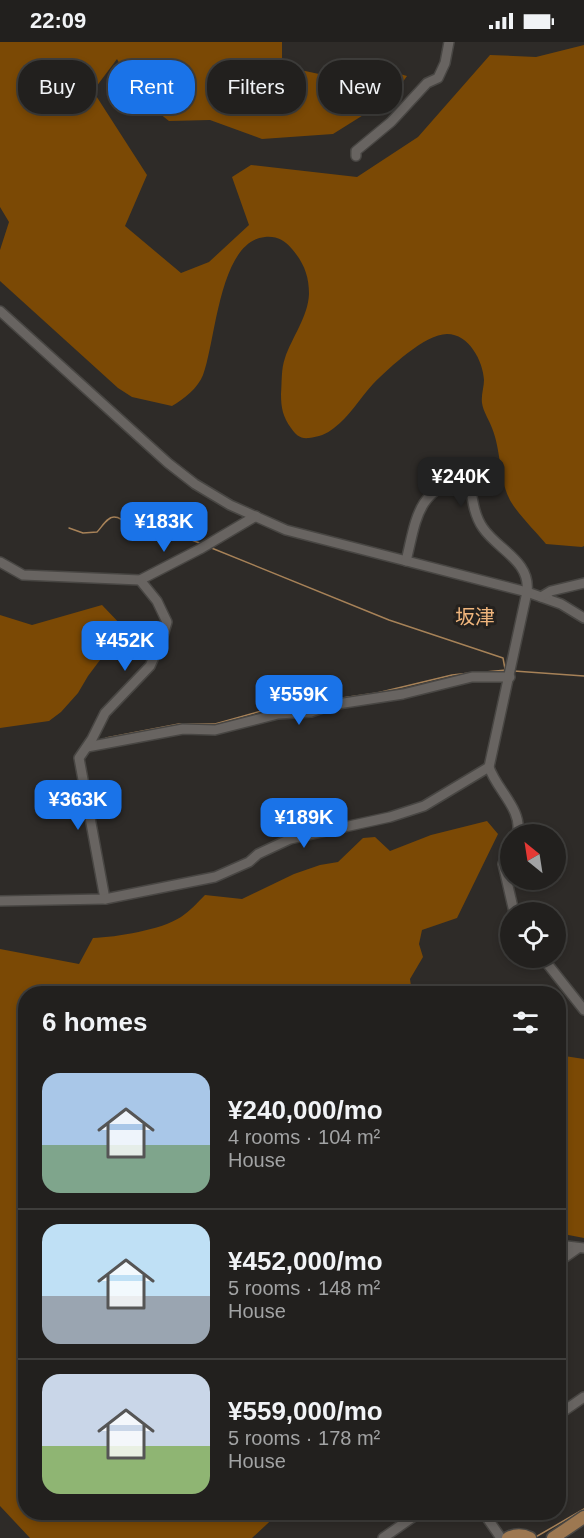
<!DOCTYPE html>
<meta charset="utf-8">
<style>
:root{--surface:#22201e;--page:#2e2d2b;--text:#f1f3f6;--muted:#a2a3a4;--line:#3f3e3c;--accent:#1a73e8}
body{margin:0;font-family:Helvetica,"Noto Sans JP",sans-serif;background:var(--page);color:var(--text);height:100vh;display:flex;flex-direction:column;font-size:22px;white-space:nowrap}
*{box-sizing:border-box;margin:0}
p{font-size:20px;color:var(--muted)}
.icon{flex:none;width:33px;height:33px;fill:none;stroke:currentColor;stroke-width:2;stroke-linecap:round;stroke-linejoin:round}
.map{position:relative;flex:1;overflow:hidden}
.panel{position:absolute;left:18px;top:944px;width:548px;height:534px;display:flex;flex-direction:column;background:var(--surface);border-radius:24px;box-shadow:0 3px 9px #0003,0 0 0 2px var(--line)}
.panel>*{flex:none}
.hud{position:absolute;left:18px;top:18px;width:549px;height:54px;display:flex;gap:12px}
.needle{width:39px;rotate:330deg}
.fabs{position:absolute;left:500px;top:782px;display:grid;gap:12px}
.fabs a{display:grid;place-items:center;width:66px;height:66px;border-radius:50%;background:var(--surface);box-shadow:0 3px 9px #0003,0 0 0 2px var(--line);font-size:30px}
.price{position:absolute;translate:-50% -51px;padding:0 14px;border-radius:12px;background:var(--accent);color:#fff;font-size:20px;line-height:39px;filter:drop-shadow(0 2px 3px #0008)}
.price::after{content:'';position:absolute;left:50%;top:36px;width:18px;height:14px;margin-left:-9px;background:inherit;clip-path:polygon(0 0,100% 0,50% 100%)}
.price.on{background:#222;color:#fff}
ul{padding:0;list-style:none}
li{display:flex;align-items:center;gap:18px;height:150px;padding:0 24px}
li+li{border-top:2px solid var(--line)}
li span{display:grid;place-items:center;flex:none;width:168px;height:120px;border-radius:18px;color:#555}
li>.icon{margin-inline-start:auto}
span .icon{width:72px;height:72px;fill:#fffc;stroke-width:1}
li b{font-size:26px}
h2{display:flex;justify-content:space-between;align-items:center;height:72px;padding:0 24px;font-size:26px}
.pill{padding:0 21px;border-radius:24px;background:var(--surface);box-shadow:0 3px 9px #0003,0 0 0 2px var(--line);font-size:21px;line-height:54px}
.pill.on{background:var(--accent);color:#fff}
.status{display:flex;justify-content:space-between;align-items:center;height:42px;padding:0 30px;background:var(--surface);direction:ltr}
.status svg{height:16px;fill:currentColor}
.map>svg:first-child{display:block}
.forest{fill:#7b4905}
.lines{fill:none;stroke-linecap:round;stroke-linejoin:round}
.stream{stroke:#a78258;stroke-width:1.5}
.minor-casing{stroke:#484643;stroke-width:12}
.major-casing{stroke:#484643;stroke-width:15}
.minor{stroke:#686461;stroke-width:9}
.major{stroke:#9d7851;stroke-width:12}
.labels{text-anchor:middle;stroke-width:6;stroke-linejoin:round;paint-order:stroke}
.neighbourhood-label{font-size:20px;fill:#f0b67d;stroke:#24211e}
</style>
<div class="status"><b>22:09</b><svg viewBox="0 0 49 12"><path d="M0 12V9h3v3zM5 12V6h3v6zM10 12V3h3v9zM15 12V0h3v12zM26 1h20v11H26zM47 4h2v5h-2z"/></svg></div>
<div class="map">
<svg width="584" height="1496" viewBox="0 0 584 1496">
<rect width="100%" height="100%" fill="#2e2b28"/>
<!-- forest -->
<g class="forest">
<path d="M0,0H282V24L319,32L359,20L407,34L392,55L333,92L262,97L210,78L169,79L135,52L117,17L93,49L147,133L125,184L181,231L209,220L249,183L232,135L251,123L357,135L418,95L490,13L536,15L584,3V504L582,505L546,502C537,491 514,468 509,456C499,435 501,408 492,386C489,378 483,369 482,361C481,353 484,345 484,338C483,319 469,292 447,292C425,292 389,326 373,342C360,356 349,375 334,386C327,392 318,395 309,396C300,397 296,393 291,386C283,375 281,366 281,352C282,340 281,327 285,316C292,295 308,275 309,252C309,234 304,221 292,207C284,198 277,194 265,195C219,199 216,299 203,333C198,346 184,357 172,364L132,355L118,346L0,239V208L9,180L0,165Z"/>
<path d="M102,563L124,586L88,634L78,651L61,670L49,679L0,686V573L32,583Z"/>
<path d="M487,779L498,792L457,876L422,888L419,902L423,915L410,937L412,951H26V1470H280L252,1496H30L0,1464V907L79,922L93,896C117,895 161,888 181,875C190,869 198,860 205,853L242,857L294,832L320,823L338,820L363,796L375,795L390,809L431,793Z"/>
<path d="M558,1013L584,1017V1196L558,1191Z"/>
</g>
<g class="lines">
<!-- stream -->
<g class="stream">
<path d="M69,486L83,491L97,490C102,485 107,475 114,475C125,475 124,486 133,488C138,490 146,488 152,489C169,491 186,495 202,502"/>
<path d="M209,505L389,578L503,616L505,627"/>
<path d="M514,629L584,634"/>
<path d="M475,631L506,628"/>
<path d="M106,696L179,682H215L272,666L377,651L452,633L470,631"/>
<path d="M534,1496L584,1467"/>
</g>
<defs>
<g id="minor">
<path d="M356,114V109L391,80L427,41L438,36L445,21L449,0"/>
<path d="M0,269L168,421L195,442L230,463L286,488L527,550L561,562L584,576"/>
<path d="M406,519C417,474 416,452 464,432L469,436C472,453 473,472 483,486C498,508 531,519 527,550L489,725C496,747 524,769 517,792"/>
<path d="M0,520L23,533L140,538L200,507L256,474"/>
<path d="M541,555L551,549L584,541"/>
<path d="M87,705L183,687L215,688L278,672L311,670L331,663L403,652L472,635H510"/>
<path d="M510,803L503,822L514,870"/>
<path d="M105,857L79,716L92,697L105,671L150,624L162,597L167,580L157,559L140,538"/>
<path d="M0,859L105,857L215,835L249,820L258,812L290,797L390,775L424,764L489,725"/>
<path d="M542,915L584,968"/>
<path d="M558,1203L584,1206"/>
<path d="M558,1220L578,1206"/>
<path d="M558,1373L584,1355"/>
<path d="M483,1470L501,1496"/>
<path d="M383,1496L420,1470"/>
</g>
<g id="major">
<path d="M508,1496C516,1492 522,1492 530,1496"/>
<path d="M553,1496L584,1475"/>
</g>
</defs>
<!-- minor casing -->
<use href="#minor" class="minor-casing"/>
<!-- major casing -->
<use href="#major" class="major-casing"/>
<!-- minor -->
<use href="#minor" class="minor"/>
<!-- major -->
<use href="#major" class="major"/>
</g>
<g class="labels">
<!-- neighbourhood labels -->
<g class="neighbourhood-label">
<text x="475" y="582">坂津</text>
</g>
</g>
</svg>
<div class="fabs">
<a><svg class="needle" viewBox="-14 -14 28 28"><path d="M0-13l5 13h-10z" fill="#e53935"/><path d="M0 13l5-13h-10z" fill="#a2a3a4"/></svg></a>
<a><svg class="icon" aria-label="locate" viewBox="0 0 24 24"><circle cx="12" cy="12" r="6"/><path d="M12 2v4M12 18v4M2 12h4M18 12h4"/></svg></a>
</div>
<b class="price on" style="left:461px;top:466px">¥240K</b>
<b class="price" style="left:164px;top:511px">¥183K</b>
<b class="price" style="left:125px;top:630px">¥452K</b>
<b class="price" style="left:299px;top:684px">¥559K</b>
<b class="price" style="left:78px;top:789px">¥363K</b>
<b class="price" style="left:304px;top:807px">¥189K</b>
<div class="hud">
<a class="pill">Buy</a>
<a class="pill on">Rent</a>
<a class="pill">Filters</a>
<a class="pill">New</a>
</div>
<section class="panel">
<h2>6 homes<svg class="icon" aria-label="filters" viewBox="0 0 24 24"><path d="M4 7h16M4 17h16"/><circle cx="9" cy="7" r="2"/><circle cx="15" cy="17" r="2"/></svg></h2>
<ul>
<li><span style="background:linear-gradient(#a9c7e8 60%,#7fa58c 0)"><svg class="icon" aria-label="home" viewBox="0 0 24 24"><path d="M3 11l9-7 9 7M6 9v11h12V9"/></svg></span><div><b>¥240,000/mo</b><p>4 rooms · 104 m²</p><p>House</p></div></li>
<li><span style="background:linear-gradient(#bfe0f5 60%,#9aa5b1 0)"><svg class="icon" aria-label="home" viewBox="0 0 24 24"><path d="M3 11l9-7 9 7M6 9v11h12V9"/></svg></span><div><b>¥452,000/mo</b><p>5 rooms · 148 m²</p><p>House</p></div></li>
<li><span style="background:linear-gradient(#c9d6e8 60%,#8fb573 0)"><svg class="icon" aria-label="home" viewBox="0 0 24 24"><path d="M3 11l9-7 9 7M6 9v11h12V9"/></svg></span><div><b>¥559,000/mo</b><p>5 rooms · 178 m²</p><p>House</p></div></li>
</ul>
</section>
</div>
